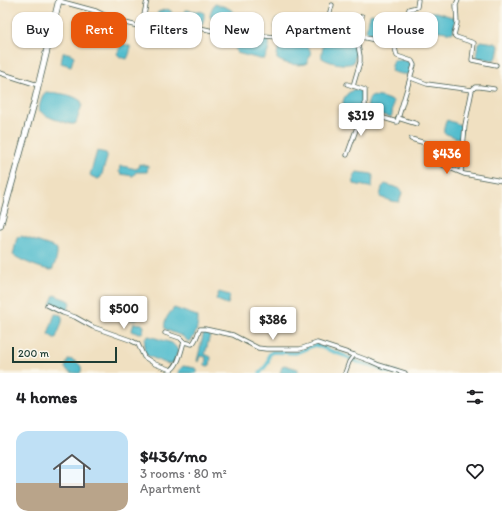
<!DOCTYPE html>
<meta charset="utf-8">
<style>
:root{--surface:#fff;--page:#f2f2f2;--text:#202124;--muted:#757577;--line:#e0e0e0;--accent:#ea580c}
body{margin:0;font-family:Itim,sans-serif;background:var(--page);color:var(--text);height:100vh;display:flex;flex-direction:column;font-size:15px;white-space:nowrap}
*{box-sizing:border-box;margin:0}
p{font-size:13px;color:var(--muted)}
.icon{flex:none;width:22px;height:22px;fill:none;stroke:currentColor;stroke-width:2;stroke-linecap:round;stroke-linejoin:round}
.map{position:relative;height:373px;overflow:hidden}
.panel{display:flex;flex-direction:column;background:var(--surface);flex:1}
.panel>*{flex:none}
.guide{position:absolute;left:12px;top:12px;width:478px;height:36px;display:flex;gap:8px}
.scale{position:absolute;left:12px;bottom:10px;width:105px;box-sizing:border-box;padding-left:4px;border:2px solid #1f3d34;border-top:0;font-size:11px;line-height:14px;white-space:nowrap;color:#1f3d34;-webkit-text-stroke:3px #fbf7ec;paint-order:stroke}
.price{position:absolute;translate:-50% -34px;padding:0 9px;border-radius:4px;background:#fff;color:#222;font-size:13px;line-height:26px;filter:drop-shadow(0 1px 2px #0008)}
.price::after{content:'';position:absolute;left:50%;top:24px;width:12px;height:9px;margin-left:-6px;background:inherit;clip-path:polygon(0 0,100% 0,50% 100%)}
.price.active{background:var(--accent);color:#fff}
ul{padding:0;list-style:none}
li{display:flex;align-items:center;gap:12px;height:100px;padding:0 16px}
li+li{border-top:1px solid var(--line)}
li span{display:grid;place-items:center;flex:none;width:112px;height:80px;border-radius:12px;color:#555}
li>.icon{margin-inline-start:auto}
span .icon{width:48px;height:48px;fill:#fffc;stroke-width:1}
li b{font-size:17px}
h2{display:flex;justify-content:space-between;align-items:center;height:48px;padding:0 16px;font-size:17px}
.tag{padding:0 14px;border-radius:12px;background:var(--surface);box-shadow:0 1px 3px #0004;font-size:14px;line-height:36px}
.tag.active{background:var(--accent);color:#fff}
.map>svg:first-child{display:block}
.water{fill:#52bdce;stroke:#387d81}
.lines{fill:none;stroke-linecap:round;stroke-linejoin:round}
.canal{stroke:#52bdce;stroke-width:3.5}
.minor-casing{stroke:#3e5549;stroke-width:5}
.primary-casing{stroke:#3e5549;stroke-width:7}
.minor{stroke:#fff;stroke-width:3.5}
.primary{stroke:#fff;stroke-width:5.5}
</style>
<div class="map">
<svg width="502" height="373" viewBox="0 0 502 373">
<rect width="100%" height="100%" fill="#fbf7ec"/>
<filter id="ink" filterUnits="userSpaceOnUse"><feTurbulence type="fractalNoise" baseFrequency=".025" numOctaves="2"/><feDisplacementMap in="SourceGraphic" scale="8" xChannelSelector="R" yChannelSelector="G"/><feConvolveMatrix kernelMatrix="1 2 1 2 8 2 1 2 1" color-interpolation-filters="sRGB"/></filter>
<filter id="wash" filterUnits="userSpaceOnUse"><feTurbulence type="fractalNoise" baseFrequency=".012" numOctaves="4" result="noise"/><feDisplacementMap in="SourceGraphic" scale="16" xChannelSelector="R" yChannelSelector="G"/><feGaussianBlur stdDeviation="0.9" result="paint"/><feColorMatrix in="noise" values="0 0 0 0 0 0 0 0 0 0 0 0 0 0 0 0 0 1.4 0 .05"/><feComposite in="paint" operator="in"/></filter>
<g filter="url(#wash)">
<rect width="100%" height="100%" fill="#f0e0c1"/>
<!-- water -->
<g class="water">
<path d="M215,4L226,7L233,11C236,15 233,20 230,23L225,24L212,19L210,17C210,13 212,7 215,4Z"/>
<path d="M167,9L171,11L172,14C168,23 163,19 157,15L158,12Z"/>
<path d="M186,10L203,12L204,13V18L202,25L201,26L185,23L184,22V15Z"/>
<path d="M429,12H436L455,18V23L453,32L452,33L434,30L428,28L426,26Z"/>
<path d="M371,14L387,18L396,23L395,28L391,37C383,38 373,35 366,31V30L370,15Z"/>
<path d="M277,19L290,21L291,23L290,29L288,32L276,30L275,27L276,21Z"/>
<path d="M243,32L265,38L269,41C270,47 268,54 264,59H260L237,53C233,48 237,40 239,34Z"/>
<path d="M326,39H329L353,42C360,47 355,56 353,63C344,66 330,63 322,58C321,53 323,44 326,39Z"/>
<path d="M283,41C287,41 292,42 296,42C311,45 314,51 306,64C297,66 284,64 277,59C276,53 280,45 283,41Z"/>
<path d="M481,41L495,43L499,46L497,57L494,60L479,58L476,57L478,43Z"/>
<path d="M123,44L130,46C131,50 129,55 127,59L120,57L117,54L121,45Z"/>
<path d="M63,53C66,52 72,54 74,56L71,66L61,63Z"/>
<path d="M394,60C400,60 408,59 413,64L410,74C404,75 396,73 391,71L393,61Z"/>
<path d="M354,89L361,91L362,94V107L359,111L348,108L343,104C343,96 348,93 354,89Z"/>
<path d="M46,92C57,93 72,94 81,101L82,105L76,123L74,124H71C61,121 46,118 39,110C40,104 41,95 46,92Z"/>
<path d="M371,96L381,97L393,101L392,115L391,117L377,114L368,111C367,106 368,99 371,96Z"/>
<path d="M447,120L461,125L462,130L460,137L457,138L444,133C443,130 445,123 447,120Z"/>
<path d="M97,151L106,153L107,155V158L101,177L98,179L91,176L90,175Z"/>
<path d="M139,164L148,166L147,172H136L133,176L121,174L119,172L120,166H123L136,169L138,168Z"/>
<path d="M357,172L372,174L373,176L372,187H369L354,184C353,181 354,176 356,173Z"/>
<path d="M385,184L401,189L402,193L399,202L391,201L380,197L382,187Z"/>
<path d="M21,236L56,248C59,254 55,264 52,270C43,270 20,260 13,255L17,238Z"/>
<path d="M219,292L229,295L230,296L228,304H227L217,300L216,299Z"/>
<path d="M54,295L70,301V304L66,312L52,306L50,304Z"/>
<path d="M127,308L137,310L140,313L138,319L134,320L123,317L125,309Z"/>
<path d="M174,308L197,316L198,318C198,325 196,338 189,342L182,336L169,331L165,329C163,320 169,314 174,308Z"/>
<path d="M55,314H56L61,315C65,321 58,331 56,338H54L48,334Z"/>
<path d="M134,323L142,324L144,326L143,332L141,333L133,332L132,330Z"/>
<path d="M204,332L210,335L205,354L211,357L210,365L208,366L205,365L206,357L200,356L198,362L197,361Z"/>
<path d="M149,336L172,343L176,347L178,351L174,362L169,364L165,363L146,355L144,350L145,338Z"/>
<path d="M69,359C73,360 80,363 81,367C82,369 81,372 80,373C74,373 69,373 65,368L68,360Z"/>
<path d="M284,365L298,369V373H280L282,367Z"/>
<path d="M183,366L195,368L197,369V373H178L179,370Z"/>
</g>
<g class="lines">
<!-- canal -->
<path class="canal" d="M260,373L268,363L269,355L272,352L296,353L315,345L345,356L357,362L365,364L385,371L398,373"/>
</g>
</g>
<g filter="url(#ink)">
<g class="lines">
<defs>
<g id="minor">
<path d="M458,0L456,5L457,23L454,35L456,37L474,43L472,60L496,65"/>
<path d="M59,1L96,11L117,21L142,27"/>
<path d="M332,5L324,32L325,35L357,40"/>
<path d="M142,26L174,30C180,30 182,26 187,25L231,35C235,34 237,30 241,30L265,36L299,39L306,27L309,26L324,32"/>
<path d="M140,35L147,0"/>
<path d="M393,44L398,25L407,21L409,9L417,7L418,0"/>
<path d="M0,73L38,85"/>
<path d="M411,78L427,84L472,90L475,87H480L494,89"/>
<path d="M347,84L365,90V110L367,113L397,122L414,65L412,61L397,56L395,48L393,44L357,36"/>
<path d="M353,86L360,62V56L357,40L356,34L362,16"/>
<path d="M398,118L417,124"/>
<path d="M411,139L429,144L433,146L434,149L432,159L433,161L464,174L502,181"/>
<path d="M347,155L362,113L365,111"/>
<path d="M461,172L465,125L472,90"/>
<path d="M47,305L63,313L75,317L93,327L130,340L138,344L144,357L155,364L171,370C179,365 181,351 184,342"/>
<path d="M165,333L180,338L184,342L192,344C197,340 197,334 200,329H205L233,335L258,348L266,349H300L317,343L354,355"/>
<path d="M345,373L349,362L354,355L370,361L379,365L405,373"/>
</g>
<path id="primary" d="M0,226L34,103L59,0"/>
</defs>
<!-- minor casing -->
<use href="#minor" class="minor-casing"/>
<!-- primary casing -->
<use href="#primary" class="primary-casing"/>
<!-- minor -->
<use href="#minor" class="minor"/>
<!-- primary -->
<use href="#primary" class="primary"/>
</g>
</g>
</svg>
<div class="scale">200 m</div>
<b class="price" style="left:361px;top:137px">$319</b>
<b class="price active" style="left:447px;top:175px">$436</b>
<b class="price" style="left:124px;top:330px">$500</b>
<b class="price" style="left:273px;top:341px">$386</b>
<div class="guide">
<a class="tag">Buy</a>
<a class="tag active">Rent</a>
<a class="tag">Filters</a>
<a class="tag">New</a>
<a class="tag">Apartment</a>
<a class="tag">House</a>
</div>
</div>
<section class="panel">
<h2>4 homes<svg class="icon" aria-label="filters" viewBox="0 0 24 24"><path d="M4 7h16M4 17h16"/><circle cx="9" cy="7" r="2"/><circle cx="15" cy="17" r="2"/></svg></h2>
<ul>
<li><span style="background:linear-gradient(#bfe0f5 65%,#b9a48a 0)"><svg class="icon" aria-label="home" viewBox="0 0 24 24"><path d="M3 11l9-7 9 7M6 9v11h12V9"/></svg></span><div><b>$436/mo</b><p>3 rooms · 80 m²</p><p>Apartment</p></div><svg class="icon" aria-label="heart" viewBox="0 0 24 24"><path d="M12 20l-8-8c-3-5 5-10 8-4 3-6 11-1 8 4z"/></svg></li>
</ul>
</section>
